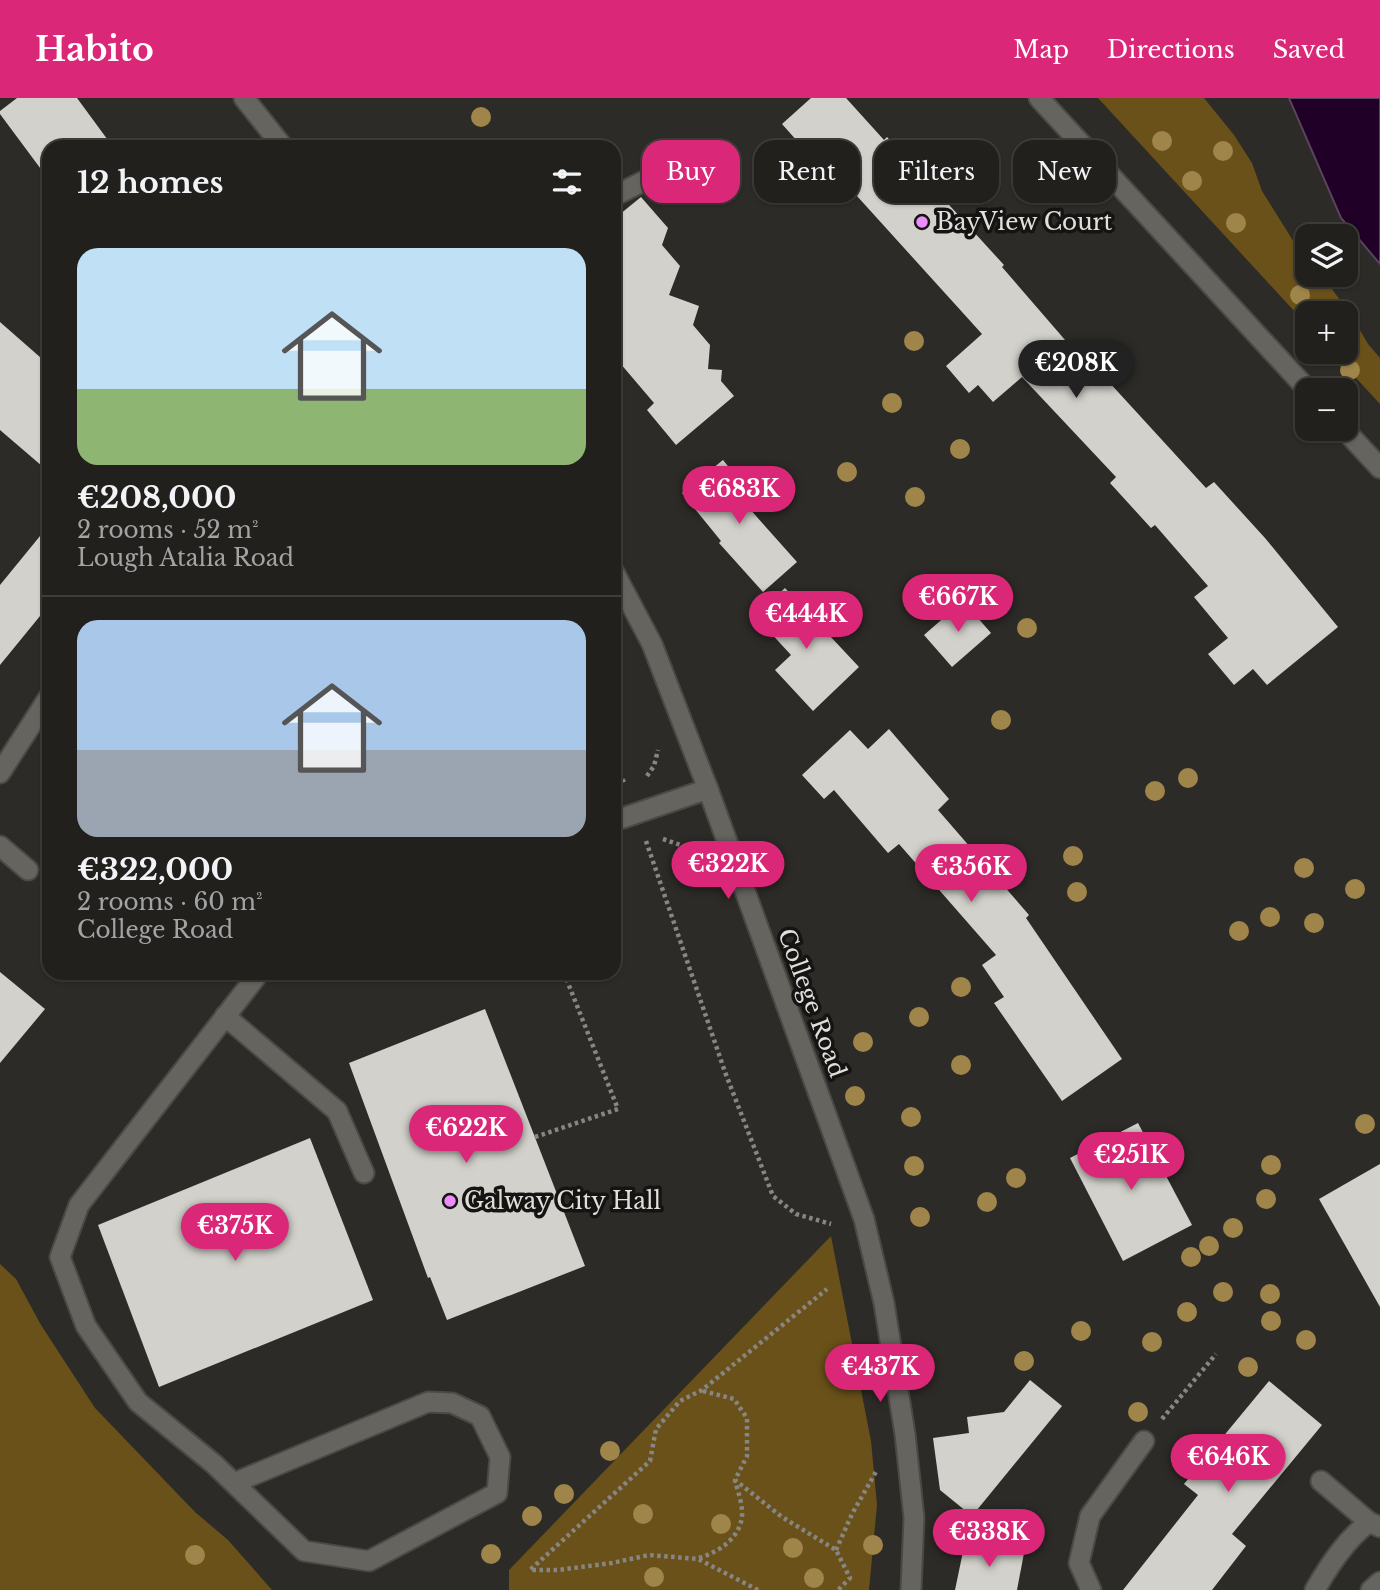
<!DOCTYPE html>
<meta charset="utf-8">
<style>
:root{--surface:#22201d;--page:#2a2826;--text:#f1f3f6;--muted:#a2a3a4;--line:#3f3e3b;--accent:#db2777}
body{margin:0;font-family:"Libre Baskerville",serif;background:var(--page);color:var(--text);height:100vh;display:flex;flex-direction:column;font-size:26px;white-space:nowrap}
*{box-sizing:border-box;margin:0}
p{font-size:23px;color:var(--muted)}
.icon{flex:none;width:38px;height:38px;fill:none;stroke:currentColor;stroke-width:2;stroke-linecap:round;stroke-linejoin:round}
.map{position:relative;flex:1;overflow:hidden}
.drawer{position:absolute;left:42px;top:42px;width:579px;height:840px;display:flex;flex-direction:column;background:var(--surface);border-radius:21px;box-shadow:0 2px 5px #0004,0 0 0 2px var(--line)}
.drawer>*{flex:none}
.guide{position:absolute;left:642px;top:42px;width:632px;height:63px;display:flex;gap:14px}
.controls{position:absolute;left:1295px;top:126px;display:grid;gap:14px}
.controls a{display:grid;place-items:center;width:63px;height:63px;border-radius:14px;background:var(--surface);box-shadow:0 2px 5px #0004,0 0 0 2px var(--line);font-size:35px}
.price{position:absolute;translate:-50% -60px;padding:0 16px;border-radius:24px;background:var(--accent);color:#fff;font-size:23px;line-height:46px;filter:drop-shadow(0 2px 4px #0008)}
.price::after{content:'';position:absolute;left:50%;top:42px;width:21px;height:16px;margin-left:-10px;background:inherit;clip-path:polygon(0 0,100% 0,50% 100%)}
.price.selected{background:#222;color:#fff}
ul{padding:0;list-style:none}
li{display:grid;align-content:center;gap:14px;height:371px;padding:0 35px}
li+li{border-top:2px solid var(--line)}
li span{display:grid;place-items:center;height:217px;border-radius:21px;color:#555}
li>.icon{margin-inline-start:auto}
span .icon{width:126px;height:126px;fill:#fffc;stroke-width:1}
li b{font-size:30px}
h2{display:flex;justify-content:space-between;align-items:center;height:84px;padding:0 35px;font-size:30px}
.tag{padding:0 24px;border-radius:21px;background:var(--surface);box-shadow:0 2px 5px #0004,0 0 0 2px var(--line);font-size:24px;line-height:63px}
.tag.selected{background:var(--accent);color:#fff}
header{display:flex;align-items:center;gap:42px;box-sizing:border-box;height:98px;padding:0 35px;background:var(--accent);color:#fff}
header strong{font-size:33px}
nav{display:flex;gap:38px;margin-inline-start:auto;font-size:24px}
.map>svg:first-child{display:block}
.green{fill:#695119}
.water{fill:#200026;stroke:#5a435d;stroke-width:2}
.building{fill:#d3d1cb}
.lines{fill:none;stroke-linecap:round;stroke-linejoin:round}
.service-casing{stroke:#4b4945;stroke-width:23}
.minor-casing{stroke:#4b4945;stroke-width:23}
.tertiary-casing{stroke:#4b4945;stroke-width:23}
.secondary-casing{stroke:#4b4945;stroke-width:23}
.path{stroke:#888683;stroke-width:4.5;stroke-dasharray:3.5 3.5;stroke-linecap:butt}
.service{stroke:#66645f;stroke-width:19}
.minor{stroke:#66645f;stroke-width:19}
.tertiary{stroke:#66645f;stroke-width:19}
.secondary{stroke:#66645f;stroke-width:19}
.tree{fill:#9f8549}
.poi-dot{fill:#eb8dfb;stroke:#151412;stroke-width:2.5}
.labels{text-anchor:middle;stroke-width:7;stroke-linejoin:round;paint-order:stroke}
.poi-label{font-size:23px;fill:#e0dfdc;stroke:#151412;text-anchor:start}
.street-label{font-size:23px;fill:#e0dfdc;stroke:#151412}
</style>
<header>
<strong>Habito</strong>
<nav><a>Map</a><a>Directions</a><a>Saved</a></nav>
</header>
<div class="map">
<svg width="1380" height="1492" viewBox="0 0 1380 1492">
<rect width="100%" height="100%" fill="#2d2b27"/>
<!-- green -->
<g class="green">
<path d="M1098,0H1204L1234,37L1252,65L1262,93L1307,165V177H1320L1323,179L1351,217L1368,246L1380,260V306L1332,254H1346V215H1307V227Z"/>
<path d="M831,1138L871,1343L877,1407L869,1492H509V1472Z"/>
<path d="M0,1166L16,1181L41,1227L95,1310L195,1414L228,1442L272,1492H0Z"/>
</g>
<!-- water -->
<path class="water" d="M1289,0H1380V166L1341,120Z"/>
<!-- building -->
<g class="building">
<path d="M17,0H77L113,49H49V82L0,16V13Z"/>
<path d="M811,0H846L884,42L887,39L1004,167L1002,169L1072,250L1075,247L1206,390L1214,384L1265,440L1338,529L1267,587L1253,571L1234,587L1208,556L1228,540L1194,499L1208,488L1155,427L1151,430L1110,385L1116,379L1022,279L993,304L978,287L969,295L946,268L982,236L828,66L822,71L782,26Z"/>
<path d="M641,99L668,130L662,147L680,168L669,197L699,208L693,227L710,247L708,271L722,272L721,283L734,298L676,347L647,312L654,305L614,258V121Z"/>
<path d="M0,224L49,267V374L0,332Z"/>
<path d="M723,362L757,404L749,410L797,464L763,494L719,445L721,443L682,395Z"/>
<path d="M49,427V507L0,567V487Z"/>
<path d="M785,490L859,569L813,613L775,572L791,557L755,518Z"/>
<path d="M963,503L991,535L952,569L924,537Z"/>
<path d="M889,631L949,701L938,712L1029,817L1026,820L1122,961L1062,1003L994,905L1004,899L982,867L996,857L899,746L888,755L834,692L824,701L802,677L850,632L868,651Z"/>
<path d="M0,874L45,911L0,965Z"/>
<path d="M485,911L585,1168L447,1222L430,1179L428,1180L349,965Z"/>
<path d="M1138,1025L1192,1127L1123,1163L1070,1060Z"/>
<path d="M310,1040L373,1202L159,1289L98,1127Z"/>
<path d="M1380,1066V1209L1319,1101Z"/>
<path d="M1030,1282L1062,1308L972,1418L940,1392L933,1340L969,1335L967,1319L1004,1314Z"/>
<path d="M1269,1283L1322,1327L1232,1436L1246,1448L1212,1492H1123L1198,1397L1184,1386Z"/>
<path d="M965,1444L1024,1455L1017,1492H955Z"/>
</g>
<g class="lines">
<defs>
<g id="service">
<path d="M614,723L708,691"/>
<path d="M225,918L337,1013L364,1075"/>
<path d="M234,1385L428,1304L452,1305L480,1318L500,1359L497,1395L369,1463L304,1453L214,1366L138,1304L86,1228L60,1159L79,1107L259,875"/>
</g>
<g id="minor">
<path d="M614,98L658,76L702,84"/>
<path d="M0,675L49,599"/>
<path d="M0,748L28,772"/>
<path d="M1321,1383L1369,1424"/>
<path d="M1091,1492L1079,1465L1090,1418L1144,1343"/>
<path d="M1315,1492C1330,1466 1346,1442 1369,1424L1380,1429"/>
<path d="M1371,1492L1380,1484"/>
</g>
<g id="tertiary">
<path d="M1039,0L1308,292"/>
<path d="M1344,331L1380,370"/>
</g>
<g id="secondary">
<path d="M244,0L283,49"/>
<path d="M614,474L652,546L708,691L864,1121L884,1205L905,1336L914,1420L911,1492"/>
</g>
</defs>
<!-- service casing -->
<use href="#service" class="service-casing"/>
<!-- minor casing -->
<use href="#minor" class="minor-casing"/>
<!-- tertiary casing -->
<use href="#tertiary" class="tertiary-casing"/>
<!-- secondary casing -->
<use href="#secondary" class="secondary-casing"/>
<!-- path -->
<g class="path">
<path d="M614,662L625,687"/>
<path d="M647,678L654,668L658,652"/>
<path d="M663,741L686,749L697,760"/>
<path d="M646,743L725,974L773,1098L796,1116L831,1126"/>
<path d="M535,1039L618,1011L564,875"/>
<path d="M703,1293L734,1301L747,1320V1358L735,1382L782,1419L836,1452L850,1480L838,1492"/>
<path d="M1162,1321L1216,1256"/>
<path d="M836,1452L852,1416L877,1372"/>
<path d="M699,1460C719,1454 740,1440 742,1418C743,1408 738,1393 735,1383"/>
<path d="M758,1492L698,1461L649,1457L612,1465L558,1472H530L650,1363L656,1331L680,1303L702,1292L827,1191"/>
</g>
<!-- service -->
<use href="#service" class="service"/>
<!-- minor -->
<use href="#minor" class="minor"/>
<!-- tertiary -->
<use href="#tertiary" class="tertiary"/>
<!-- secondary -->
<use href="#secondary" class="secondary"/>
</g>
<!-- trees -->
<g class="tree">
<circle cx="481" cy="19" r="10"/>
<circle cx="1162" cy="43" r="10"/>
<circle cx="1223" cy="53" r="10"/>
<circle cx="1192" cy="83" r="10"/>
<circle cx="1236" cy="125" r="10"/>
<circle cx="1300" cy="197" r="10"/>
<circle cx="914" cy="243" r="10"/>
<circle cx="1350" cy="272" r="10"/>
<circle cx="892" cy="305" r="10"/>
<circle cx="960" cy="351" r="10"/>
<circle cx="847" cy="374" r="10"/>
<circle cx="915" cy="399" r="10"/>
<circle cx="1027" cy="530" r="10"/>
<circle cx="1001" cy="622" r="10"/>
<circle cx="1188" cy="680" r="10"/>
<circle cx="1155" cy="693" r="10"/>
<circle cx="1073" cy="758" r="10"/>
<circle cx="1304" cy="770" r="10"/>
<circle cx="1355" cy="791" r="10"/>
<circle cx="1077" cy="794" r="10"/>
<circle cx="1270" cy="819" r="10"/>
<circle cx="1314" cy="825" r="10"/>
<circle cx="1239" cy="833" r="10"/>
<circle cx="961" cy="889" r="10"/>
<circle cx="919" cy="919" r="10"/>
<circle cx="863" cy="944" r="10"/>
<circle cx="961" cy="967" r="10"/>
<circle cx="855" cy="998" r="10"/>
<circle cx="911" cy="1019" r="10"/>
<circle cx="1365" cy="1026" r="10"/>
<circle cx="1271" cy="1067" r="10"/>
<circle cx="914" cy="1068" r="10"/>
<circle cx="1016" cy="1080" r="10"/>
<circle cx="1266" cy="1101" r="10"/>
<circle cx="987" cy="1104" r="10"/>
<circle cx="920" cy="1119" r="10"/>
<circle cx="1233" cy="1130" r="10"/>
<circle cx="1209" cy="1148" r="10"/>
<circle cx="1191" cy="1159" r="10"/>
<circle cx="1223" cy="1194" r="10"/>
<circle cx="1270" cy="1196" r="10"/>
<circle cx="1187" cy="1214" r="10"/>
<circle cx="1271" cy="1223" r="10"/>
<circle cx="1081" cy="1233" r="10"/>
<circle cx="1306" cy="1242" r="10"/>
<circle cx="1152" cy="1244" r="10"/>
<circle cx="1024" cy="1263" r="10"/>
<circle cx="1248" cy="1269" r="10"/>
<circle cx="1138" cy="1314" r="10"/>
<circle cx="610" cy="1353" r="10"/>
<circle cx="564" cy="1396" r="10"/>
<circle cx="643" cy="1416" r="10"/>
<circle cx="532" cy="1418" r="10"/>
<circle cx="721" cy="1426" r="10"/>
<circle cx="873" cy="1447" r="10"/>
<circle cx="793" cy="1450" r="10"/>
<circle cx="491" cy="1456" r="10"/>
<circle cx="195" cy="1457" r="10"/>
<circle cx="654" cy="1479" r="10"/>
<circle cx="814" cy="1480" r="10"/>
</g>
<!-- markers -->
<g class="poi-dot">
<circle cx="922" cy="124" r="7"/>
<circle cx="450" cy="1103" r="7"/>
</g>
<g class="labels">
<!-- poi labels -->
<g class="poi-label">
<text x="936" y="132">BayView Court</text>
<text x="464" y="1111">Galway City Hall</text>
</g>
<!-- street labels -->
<g class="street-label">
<text transform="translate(812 905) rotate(70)" y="8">College Road</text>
</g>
</g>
</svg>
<div class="controls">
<a><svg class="icon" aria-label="layers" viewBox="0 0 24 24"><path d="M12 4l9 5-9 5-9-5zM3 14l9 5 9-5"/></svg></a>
<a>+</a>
<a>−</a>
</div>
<b class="price selected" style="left:1076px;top:302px">€208K</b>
<b class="price" style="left:739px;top:428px">€683K</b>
<b class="price" style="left:958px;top:536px">€667K</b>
<b class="price" style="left:806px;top:553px">€444K</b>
<b class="price" style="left:728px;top:803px">€322K</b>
<b class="price" style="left:971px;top:806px">€356K</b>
<b class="price" style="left:466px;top:1067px">€622K</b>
<b class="price" style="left:1131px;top:1094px">€251K</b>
<b class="price" style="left:235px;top:1165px">€375K</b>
<b class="price" style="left:880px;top:1306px">€437K</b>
<b class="price" style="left:1228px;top:1396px">€646K</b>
<b class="price" style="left:989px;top:1471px">€338K</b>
<div class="guide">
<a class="tag selected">Buy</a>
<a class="tag">Rent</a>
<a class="tag">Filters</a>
<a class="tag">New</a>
</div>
<section class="drawer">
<h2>12 homes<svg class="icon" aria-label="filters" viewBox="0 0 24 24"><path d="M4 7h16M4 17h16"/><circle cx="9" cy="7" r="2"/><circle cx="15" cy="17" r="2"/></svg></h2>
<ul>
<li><span style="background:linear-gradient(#bfe0f5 65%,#8fb573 0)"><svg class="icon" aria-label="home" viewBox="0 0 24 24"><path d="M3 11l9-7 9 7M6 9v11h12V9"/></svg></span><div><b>€208,000</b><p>2 rooms · 52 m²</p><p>Lough Atalia Road</p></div></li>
<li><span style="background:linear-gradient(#a9c7e8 60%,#9aa5b1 0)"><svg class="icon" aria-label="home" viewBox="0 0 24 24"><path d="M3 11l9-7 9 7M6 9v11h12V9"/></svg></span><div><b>€322,000</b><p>2 rooms · 60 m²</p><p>College Road</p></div></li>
</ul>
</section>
</div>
